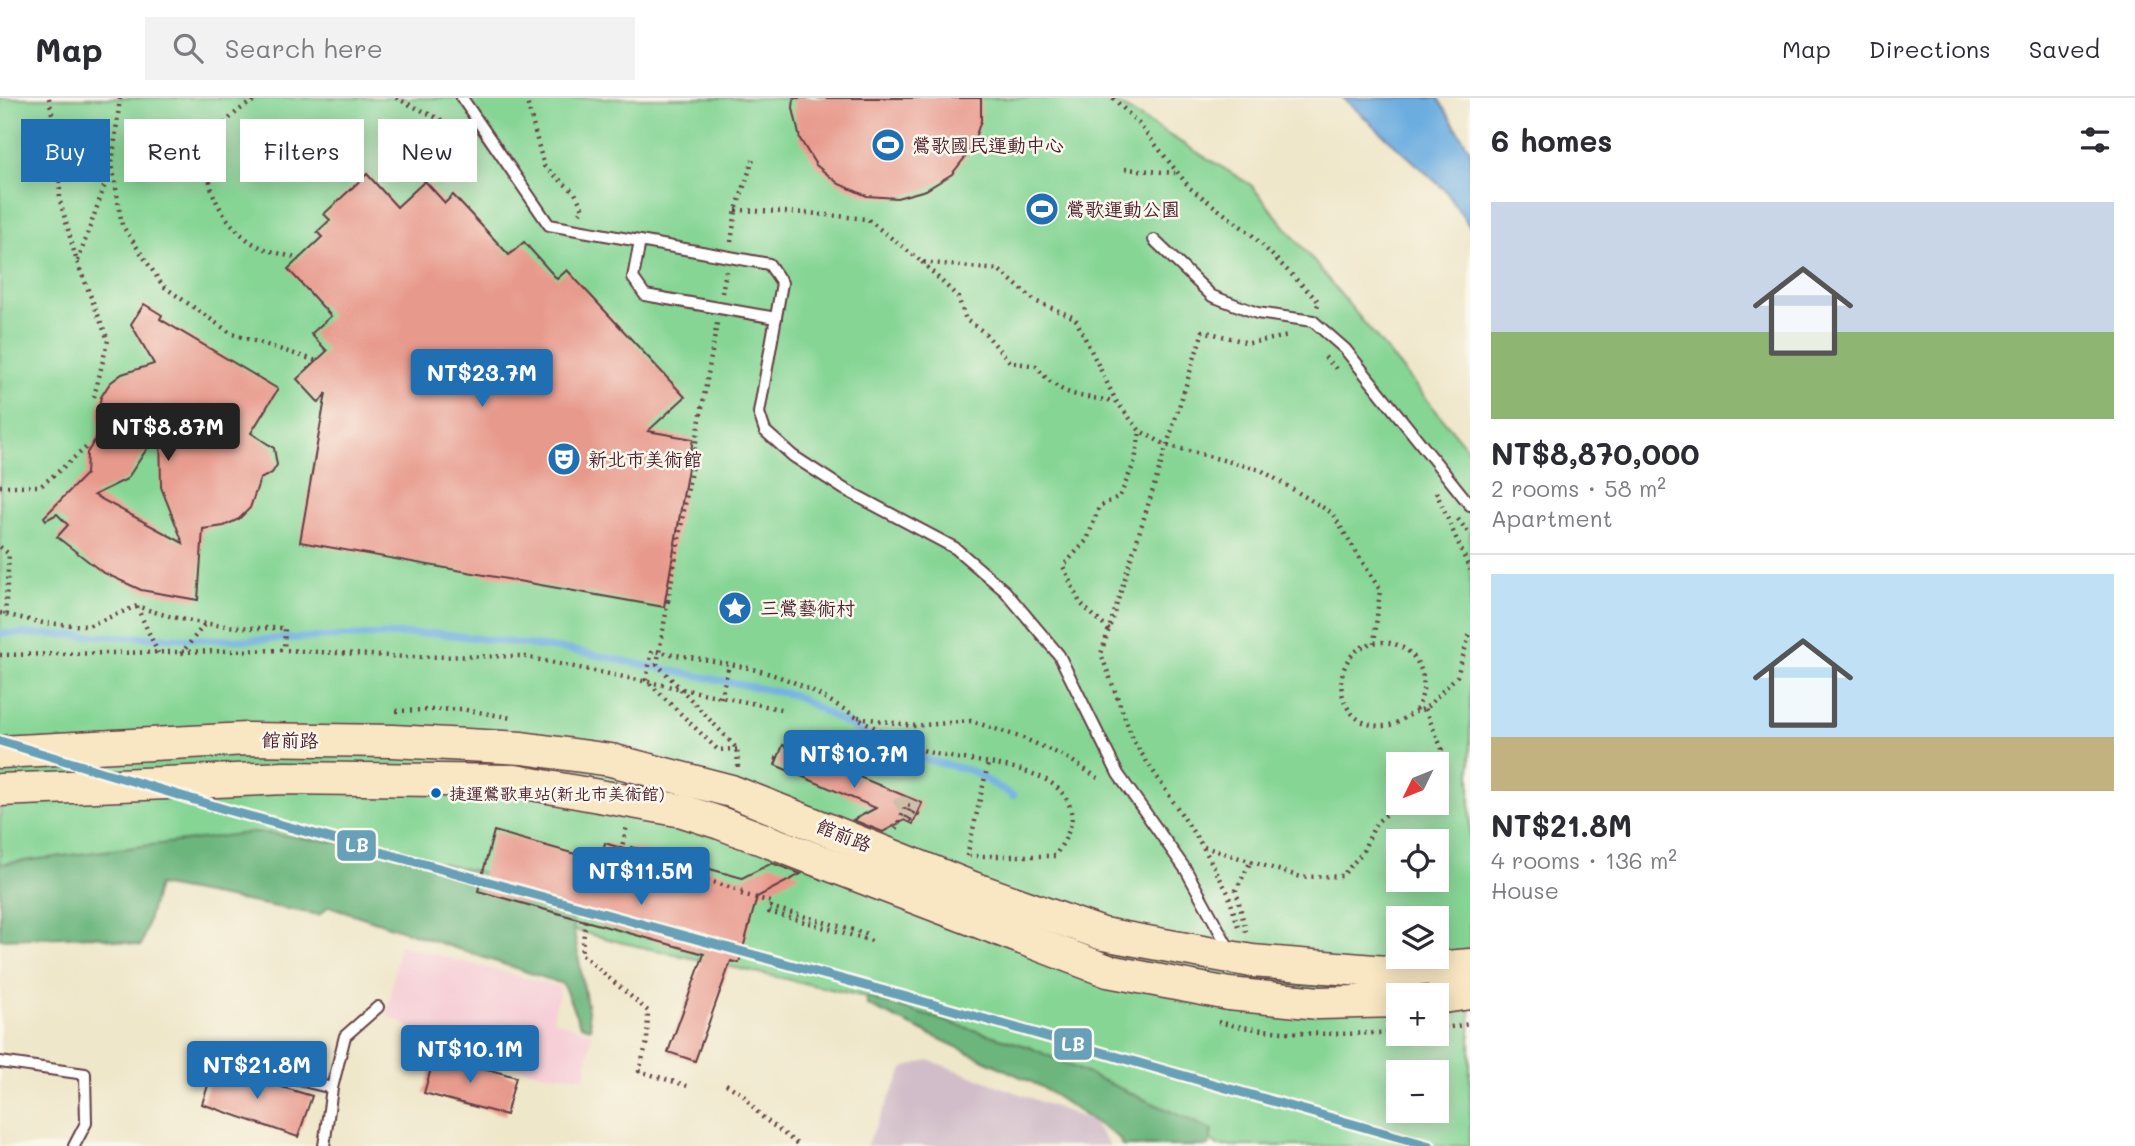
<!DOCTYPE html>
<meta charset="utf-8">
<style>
:root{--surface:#fff;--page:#f2f2f3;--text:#2b2b33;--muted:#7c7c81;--line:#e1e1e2;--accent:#1f6fb2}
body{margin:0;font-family:Mali,"LXGW WenKai TC",sans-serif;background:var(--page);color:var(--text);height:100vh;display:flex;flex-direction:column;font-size:26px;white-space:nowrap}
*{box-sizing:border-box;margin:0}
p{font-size:23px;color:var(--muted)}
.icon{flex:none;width:38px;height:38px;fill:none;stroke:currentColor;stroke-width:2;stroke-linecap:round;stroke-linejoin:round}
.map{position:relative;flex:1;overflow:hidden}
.panel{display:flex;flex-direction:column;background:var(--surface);width:665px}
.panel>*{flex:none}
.guide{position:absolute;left:21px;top:21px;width:665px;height:63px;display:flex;gap:14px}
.needle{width:46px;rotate:227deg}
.controls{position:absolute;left:1386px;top:654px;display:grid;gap:14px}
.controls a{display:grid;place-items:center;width:63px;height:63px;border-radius:0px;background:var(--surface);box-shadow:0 4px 18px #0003;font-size:35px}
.price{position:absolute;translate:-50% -60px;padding:0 16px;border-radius:7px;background:var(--accent);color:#fff;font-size:23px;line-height:46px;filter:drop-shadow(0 2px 4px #0008)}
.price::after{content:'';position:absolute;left:50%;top:42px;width:21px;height:16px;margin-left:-10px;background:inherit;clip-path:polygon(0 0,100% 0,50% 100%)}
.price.on{background:#222;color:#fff}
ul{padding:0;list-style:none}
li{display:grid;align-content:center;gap:14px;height:371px;padding:0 21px}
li+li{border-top:2px solid var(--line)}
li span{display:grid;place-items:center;height:217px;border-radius:0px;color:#555}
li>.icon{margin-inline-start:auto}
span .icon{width:126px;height:126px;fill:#fffc;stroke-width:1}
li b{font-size:30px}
h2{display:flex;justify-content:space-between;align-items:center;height:84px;padding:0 21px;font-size:30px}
.chip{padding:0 24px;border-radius:0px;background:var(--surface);box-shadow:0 4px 18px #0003;font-size:24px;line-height:63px}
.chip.on{background:var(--accent);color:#fff}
header{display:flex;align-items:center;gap:42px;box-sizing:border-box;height:98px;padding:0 35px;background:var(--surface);border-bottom:2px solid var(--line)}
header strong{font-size:33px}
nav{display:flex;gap:38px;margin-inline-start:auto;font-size:24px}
.search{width:490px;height:63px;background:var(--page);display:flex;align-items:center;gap:18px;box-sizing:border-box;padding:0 24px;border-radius:0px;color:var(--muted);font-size:26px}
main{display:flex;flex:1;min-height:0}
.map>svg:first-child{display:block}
.built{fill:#f6cfd7}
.industrial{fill:#d1bdc9}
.green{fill:#86d595;stroke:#687a60;stroke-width:2;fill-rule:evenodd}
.forest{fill:#6cb67e;stroke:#5b6a54;stroke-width:2}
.water{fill:#6cade0;stroke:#5b6686;stroke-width:2}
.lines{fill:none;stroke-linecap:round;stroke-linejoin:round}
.stream{stroke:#6cade0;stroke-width:7}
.building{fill:#e7998b;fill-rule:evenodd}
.street-tunnel{stroke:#cebfaa;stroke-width:21;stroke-dasharray:21 10;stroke-linecap:butt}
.lane-casing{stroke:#633d43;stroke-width:14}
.secondary-casing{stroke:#633d43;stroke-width:35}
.path{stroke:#633d43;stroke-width:4.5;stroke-dasharray:2 5;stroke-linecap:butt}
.lane{stroke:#fff;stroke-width:10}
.secondary{stroke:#f9e7c3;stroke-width:32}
.path-bridge{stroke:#633d43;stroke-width:4.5;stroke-dasharray:2 5;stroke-linecap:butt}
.metro-1-casing{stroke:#fbf7ec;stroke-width:14}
.metro-1{stroke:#68a0b7;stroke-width:9}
.bus-dot{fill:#0065bd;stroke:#fbf7ec;stroke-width:2.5}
.labels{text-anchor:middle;stroke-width:5;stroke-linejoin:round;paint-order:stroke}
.bus-label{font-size:17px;fill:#4a1f2b;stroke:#fbf7ec;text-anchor:start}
.poi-label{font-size:19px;fill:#4a1f2b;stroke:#fbf7ec;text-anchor:start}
.street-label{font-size:19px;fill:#4a1f2b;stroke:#fbf7ec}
.line-badge{stroke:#fbf7ec;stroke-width:2.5}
.badge-label{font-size:19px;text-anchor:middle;font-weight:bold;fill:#fff}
</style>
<header>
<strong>Map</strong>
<div class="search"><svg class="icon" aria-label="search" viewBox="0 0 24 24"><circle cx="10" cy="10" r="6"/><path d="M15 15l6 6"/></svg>Search here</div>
<nav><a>Map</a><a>Directions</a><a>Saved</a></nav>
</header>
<main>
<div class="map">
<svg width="1470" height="1048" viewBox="0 0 1470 1048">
<rect width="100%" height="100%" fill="#fbf7ec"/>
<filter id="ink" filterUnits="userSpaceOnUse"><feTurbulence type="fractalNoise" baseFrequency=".0143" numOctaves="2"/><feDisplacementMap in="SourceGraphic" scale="14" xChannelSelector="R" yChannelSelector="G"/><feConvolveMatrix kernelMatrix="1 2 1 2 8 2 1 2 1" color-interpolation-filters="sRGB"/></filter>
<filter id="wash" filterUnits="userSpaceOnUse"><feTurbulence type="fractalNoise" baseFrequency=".00686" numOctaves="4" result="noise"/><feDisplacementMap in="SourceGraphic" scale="28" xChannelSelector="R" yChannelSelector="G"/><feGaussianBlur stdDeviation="1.57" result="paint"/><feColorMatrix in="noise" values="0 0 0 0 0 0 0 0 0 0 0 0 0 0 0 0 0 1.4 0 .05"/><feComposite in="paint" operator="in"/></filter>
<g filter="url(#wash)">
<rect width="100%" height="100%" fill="#efe7ca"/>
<!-- built -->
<path class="built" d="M399,847L560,889L553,922L592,935L585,979L540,975L445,949L387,917Z"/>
<!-- industrial -->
<path class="industrial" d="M929,962L1092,1023L1110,1048H866L904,970Z"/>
<!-- green -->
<path class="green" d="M0,0H1108L1251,87L1470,354V1048H1218L1193,1028L1029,949L866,899L624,845L223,740L0,775ZM1398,667H1437V705H1398ZM1398,744H1437V782H1398ZM1398,821H1437V859H1398ZM1398,898H1437V936H1398ZM1398,975H1437V1013H1398Z"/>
<!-- forest -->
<g class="forest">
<path d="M256,734L357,747L550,789L572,822L591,930L580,927L563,886L329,808L319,817L158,787L141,848L96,838L0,841V766Z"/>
<path d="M866,899L1029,949L1212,1032L1209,1048H1122L1119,1040L1040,988L867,907Z"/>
</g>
<!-- water -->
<path class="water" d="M1343,0H1438L1470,52V129L1445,92Z"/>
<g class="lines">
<!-- stream -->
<path class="stream" d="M0,535L247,542L436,535L570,552L793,597L902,656L972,673L1013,698"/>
</g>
<g id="blocks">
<!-- building -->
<g class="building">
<path d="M794,0H981V23L970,53L952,76L926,92L897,100L867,98L839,86L816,67L800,41L793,10Z"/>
<path d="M367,76L397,109L425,83L445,105L453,97L509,157L524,144L557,181L567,172L685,299L648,333L693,341L664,509L300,444L326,295L319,305L297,281L327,253L311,236L331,218L288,171L322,139L317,134L330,122L324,116Z"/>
<path d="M144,206L162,217L160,221L278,291L251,335L274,350L277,367L272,375L260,381L250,410L239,421L224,428L203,431L198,502L141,492L102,474L57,439L68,427L57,416L46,422L44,419L86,376L87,355L99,335L98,314L101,299L110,285L122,276L154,266L131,226ZM160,331L161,389L183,445L94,397L127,381Z"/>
<path d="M783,647L922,705L913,726L905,722L883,734L853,722L876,710L775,667Z"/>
<path d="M494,733L600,763L605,745L630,753L631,749L742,780L772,765L801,776L757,799L739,865L731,863L695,963L668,954L704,856L478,793Z"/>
<path d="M435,957L516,979L506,1017L424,995Z"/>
<path d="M214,969L312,998L298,1039L202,1006Z"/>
</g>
</g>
</g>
<g filter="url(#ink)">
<use href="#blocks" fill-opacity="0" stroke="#633d43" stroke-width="2"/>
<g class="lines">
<!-- street-tunnel -->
<path class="street-tunnel" d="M898,712L903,709L920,717"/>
<defs>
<g id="lane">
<path d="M462,0L549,127L769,166L782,185L759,315L765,333L793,358L844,391L955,450L1005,493L1059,557L1118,676L1186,772L1231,854"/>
<path d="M1154,142L1212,198L1257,215L1313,223L1345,251L1470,407"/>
<path d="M640,143L633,180L645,197L776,220"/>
<path d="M217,962L332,990"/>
<path d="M0,964L85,976L86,1025L74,1048"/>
<path d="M324,1048L332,990L345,938L378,909"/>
</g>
<g id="secondary">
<path d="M0,654L247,641L393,643L522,650L611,662L731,693L973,790L1103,836L1252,863L1386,874L1470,867"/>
<path d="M0,692L285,680L515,683L683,713L720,725L1108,873L1229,896L1319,905L1398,903"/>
<path d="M1437,900L1470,895"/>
</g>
</defs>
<!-- lane casing -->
<use href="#lane" class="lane-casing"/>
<!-- secondary casing -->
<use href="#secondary" class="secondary-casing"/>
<!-- path -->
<g class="path">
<path d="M49,0L59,52L60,103L77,164L108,242L94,299"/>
<path d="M120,0L112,66L122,127L163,188L232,236L317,263"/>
<path d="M260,0C193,30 194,99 248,142C261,152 283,156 299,161"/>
<path d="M396,0L464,33"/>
<path d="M526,0L544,68L575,95L583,111L580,115"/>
<path d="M1113,0L1139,26L1190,90L1251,136L1319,204L1317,209"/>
<path d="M1125,71L1175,75"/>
<path d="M736,112L808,115L867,121L922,164L999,172L1035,203L1075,220L1116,303L1140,333L1166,347L1261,372L1332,415L1380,492L1374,545"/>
<path d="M731,144L736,112L753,62"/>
<path d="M78,163L111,69"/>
<path d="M922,164L958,199L966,222L984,234L1010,264L1036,268C1060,299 1078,298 1115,303"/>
<path d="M722,195L726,173"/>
<path d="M1325,259L1338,273"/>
<path d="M0,388H41L89,347"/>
<path d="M1436,394L1470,472"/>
<path d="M1458,421L1470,437"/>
<path d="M0,449L9,456L5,517"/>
<path d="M668,503L717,225"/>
<path d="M137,509L158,555"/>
<path d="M0,515L43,525L88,528L137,508C186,526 233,531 285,530L284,552"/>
<path d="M1109,532L1080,505L1063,468L1087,442L1099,409L1120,398L1135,363L1140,333"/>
<path d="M181,556L204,527"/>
<path d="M0,557L284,552L407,559L521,558L785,612"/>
<path d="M721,600L729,567"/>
<path d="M1425,611L1442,651L1432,667"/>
<path d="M1416,612C1425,595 1427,579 1416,562C1409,551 1396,545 1384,544C1328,543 1327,628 1382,628C1400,628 1409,613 1425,611L1457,578L1470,535"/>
<path d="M396,613L461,611L512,620"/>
<path d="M858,619L913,628L971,623L1023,640L1066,659L1101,682"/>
<path d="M729,642L737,651L738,669"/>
<path d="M737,651L718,652L646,582L652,553C698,561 749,566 793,584C841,604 884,643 936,656C972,665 1050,665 1068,704C1078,724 1065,741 1055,758H970"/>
<path d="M775,660L779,661"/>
<path d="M896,731L906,707L911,708L906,721L910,722L914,714L920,717"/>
<path d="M1204,749L1301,779L1342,778L1362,755L1376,725L1400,705"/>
<path d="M621,753L627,728"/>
<path d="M620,756L742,793"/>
<path d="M967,758L988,666"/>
<path d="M741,796L772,804L769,814L872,843"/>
<path d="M770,809L871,837"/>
<path d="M606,813L588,807L581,856L648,913L647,944L639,973L688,988"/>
<path d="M1238,828L1228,795L1203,749L1134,644L1101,556L1203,233L1249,245L1289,238"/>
<path d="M1246,834L1236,792L1251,763"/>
<path d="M1218,924C1276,938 1339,937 1398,934"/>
<path d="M1437,931L1470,926"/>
<path d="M726,986L742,996L761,1018L800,1048"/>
</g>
<!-- lane -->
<use href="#lane" class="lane"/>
<!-- secondary -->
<use href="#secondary" class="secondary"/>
<!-- path-bridge -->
<path class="path-bridge" d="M668,503L657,566L729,642"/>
<defs>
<path id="metro-1" d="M0,643L231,713L932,906L1430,1048"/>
</defs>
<!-- metro-1 casing -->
<use href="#metro-1" class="metro-1-casing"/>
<!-- metro-1 -->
<use href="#metro-1" class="metro-1"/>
</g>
</g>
<!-- icons -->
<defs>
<symbol id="stadium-disc" viewBox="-11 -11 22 22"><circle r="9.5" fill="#1f6fb2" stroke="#fbf7ec"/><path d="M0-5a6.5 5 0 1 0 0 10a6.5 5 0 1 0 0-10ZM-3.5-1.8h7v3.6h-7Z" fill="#fff"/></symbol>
<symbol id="theatre-disc" viewBox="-11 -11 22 22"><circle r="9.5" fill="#1f6fb2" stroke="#fbf7ec"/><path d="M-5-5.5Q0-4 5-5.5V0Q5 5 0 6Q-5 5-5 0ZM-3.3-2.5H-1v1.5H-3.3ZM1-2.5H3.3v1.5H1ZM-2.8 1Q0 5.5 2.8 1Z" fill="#fff"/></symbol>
<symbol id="sight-disc" viewBox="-11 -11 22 22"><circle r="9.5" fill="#1f6fb2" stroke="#fbf7ec"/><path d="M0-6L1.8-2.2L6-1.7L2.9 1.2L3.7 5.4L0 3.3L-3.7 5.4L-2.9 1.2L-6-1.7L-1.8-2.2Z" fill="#fff"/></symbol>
</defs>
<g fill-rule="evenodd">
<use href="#stadium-disc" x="869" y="28" width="38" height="38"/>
<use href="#stadium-disc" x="1023" y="92" width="38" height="38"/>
<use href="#theatre-disc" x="545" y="342" width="38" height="38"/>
<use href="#sight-disc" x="716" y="491" width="38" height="38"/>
</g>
<!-- markers -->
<circle class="bus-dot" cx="436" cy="695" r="6"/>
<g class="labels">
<!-- bus labels -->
<g class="bus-label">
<text x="449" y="702">捷運鶯歌車站(新北市美術館)</text>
</g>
<!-- poi labels -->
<g class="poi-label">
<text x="912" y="54">鶯歌國民運動中心</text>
<text x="1066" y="118">鶯歌運動公園</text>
<text x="588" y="368">新北市美術館</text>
<text x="760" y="517">三鶯藝術村</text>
</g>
<!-- street labels -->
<g class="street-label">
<text transform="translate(290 642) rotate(1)" y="7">館前路</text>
<text transform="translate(844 737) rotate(22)" y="7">館前路</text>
</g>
</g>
<g class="line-badge">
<rect x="336" y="731" width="41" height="33" rx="7" fill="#68a0b7"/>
<rect x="1053" y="929" width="40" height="34" rx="7" fill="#68a0b7"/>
</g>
<g class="badge-label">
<text x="357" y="754">LB</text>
<text x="1073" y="953">LB</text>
</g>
</svg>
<div class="controls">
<a><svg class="needle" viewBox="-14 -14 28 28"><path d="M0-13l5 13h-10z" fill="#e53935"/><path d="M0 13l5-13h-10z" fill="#7c7c81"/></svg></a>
<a><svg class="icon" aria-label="locate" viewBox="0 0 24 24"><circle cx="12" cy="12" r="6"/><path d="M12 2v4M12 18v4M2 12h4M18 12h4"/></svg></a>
<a><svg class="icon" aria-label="layers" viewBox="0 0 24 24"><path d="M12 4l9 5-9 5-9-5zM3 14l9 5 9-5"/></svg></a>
<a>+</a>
<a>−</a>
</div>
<b class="price" style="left:482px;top:311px">NT$23.7M</b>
<b class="price on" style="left:168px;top:365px">NT$8.87M</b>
<b class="price" style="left:854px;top:692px">NT$10.7M</b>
<b class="price" style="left:641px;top:809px">NT$11.5M</b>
<b class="price" style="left:470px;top:987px">NT$10.1M</b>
<b class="price" style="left:257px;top:1003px">NT$21.8M</b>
<div class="guide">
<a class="chip on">Buy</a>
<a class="chip">Rent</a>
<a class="chip">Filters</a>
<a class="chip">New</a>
</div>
</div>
<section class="panel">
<h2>6 homes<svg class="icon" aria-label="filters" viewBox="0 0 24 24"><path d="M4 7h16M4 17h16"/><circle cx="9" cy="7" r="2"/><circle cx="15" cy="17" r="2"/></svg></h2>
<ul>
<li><span style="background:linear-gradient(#c9d6e8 60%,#8fb573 0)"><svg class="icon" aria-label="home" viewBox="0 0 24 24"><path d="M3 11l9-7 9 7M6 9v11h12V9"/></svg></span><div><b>NT$8,870,000</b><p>2 rooms · 58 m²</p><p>Apartment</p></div></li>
<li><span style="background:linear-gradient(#bfe0f5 75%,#c2b280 0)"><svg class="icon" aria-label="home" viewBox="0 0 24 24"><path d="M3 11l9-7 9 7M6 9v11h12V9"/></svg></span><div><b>NT$21.8M</b><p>4 rooms · 136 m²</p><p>House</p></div></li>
</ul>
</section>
</main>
